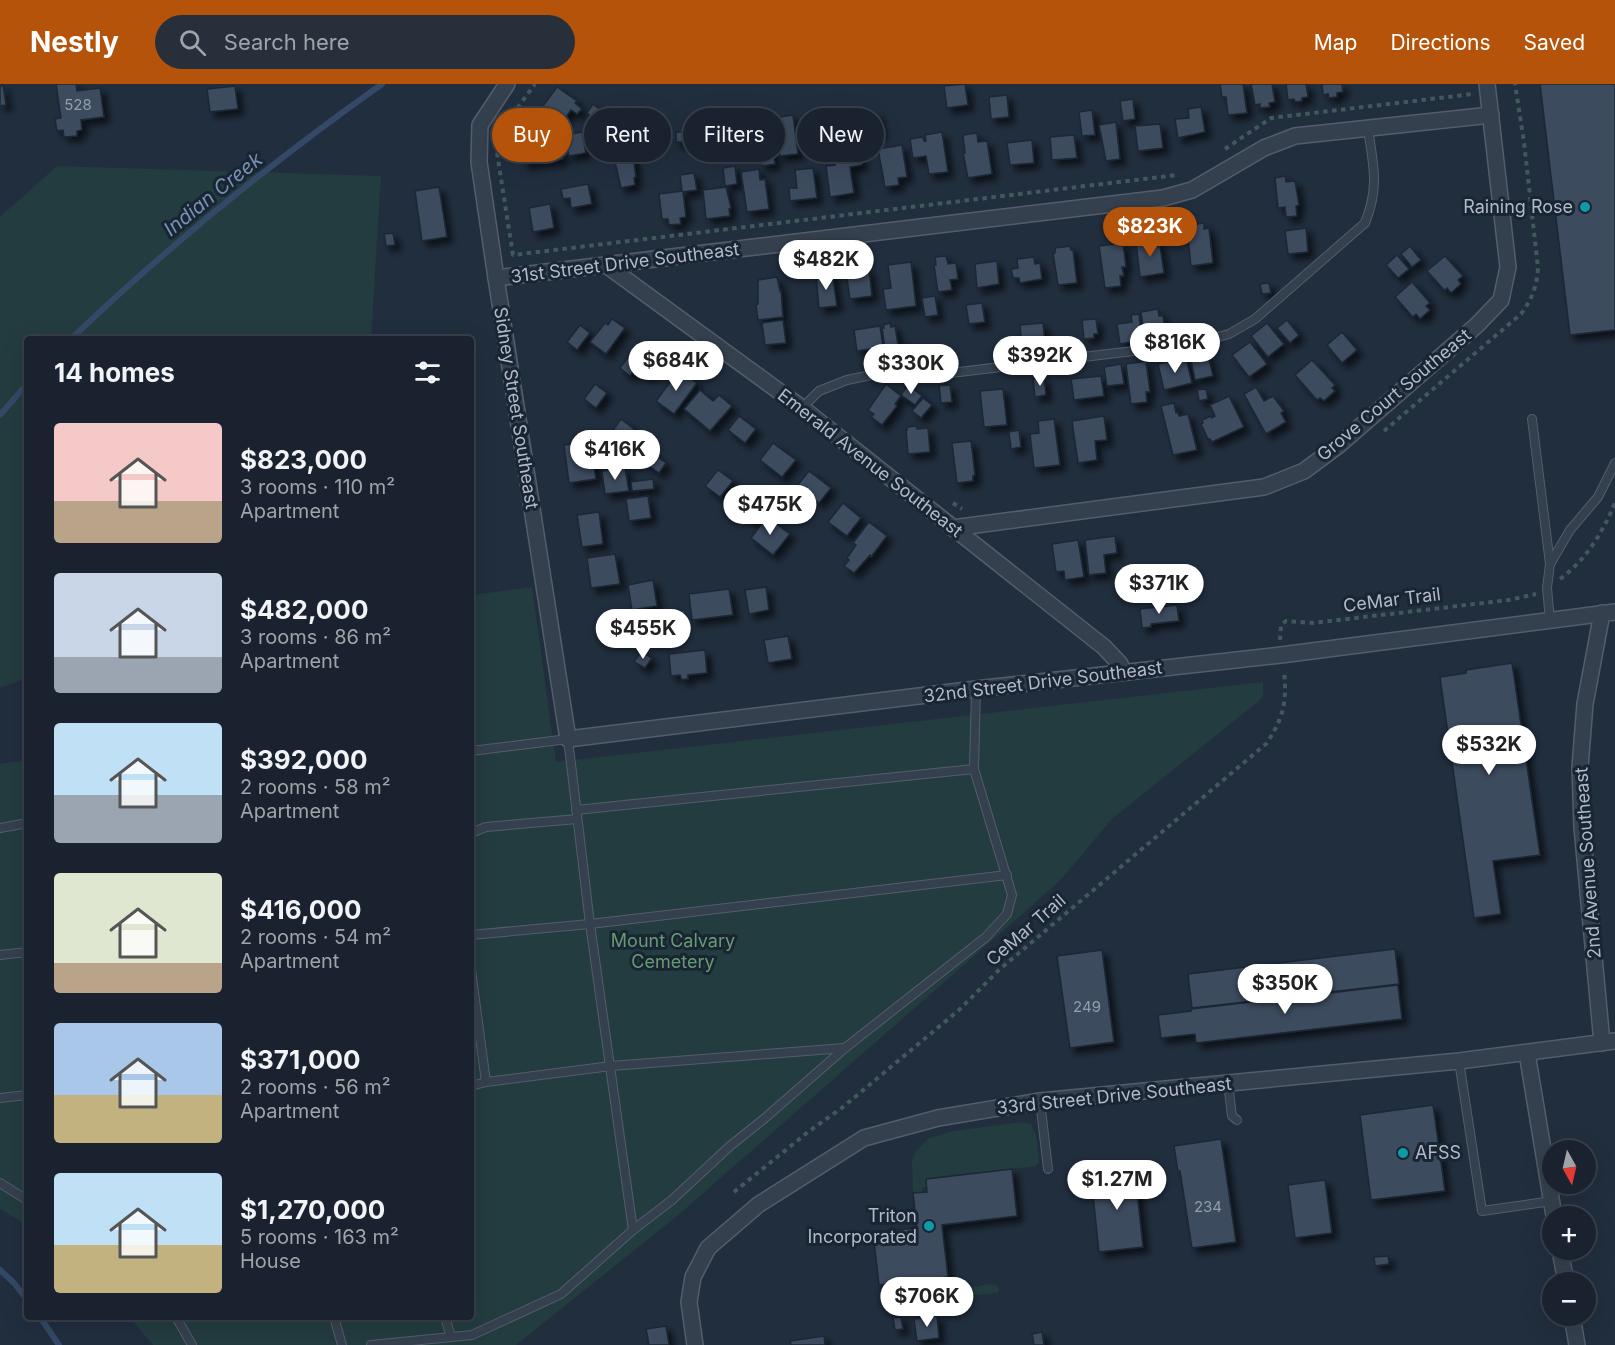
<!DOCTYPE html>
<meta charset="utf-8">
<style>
:root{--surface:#19222e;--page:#262f3a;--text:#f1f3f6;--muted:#9fa4aa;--line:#373f4a;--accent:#b45309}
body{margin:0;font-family:Inter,sans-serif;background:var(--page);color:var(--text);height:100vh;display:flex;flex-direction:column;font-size:22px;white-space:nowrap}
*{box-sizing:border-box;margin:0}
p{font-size:20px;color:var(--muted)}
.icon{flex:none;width:33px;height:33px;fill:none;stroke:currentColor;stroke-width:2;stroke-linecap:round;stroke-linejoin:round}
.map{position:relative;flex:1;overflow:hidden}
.panel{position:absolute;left:24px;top:252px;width:450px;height:984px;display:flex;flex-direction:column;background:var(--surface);border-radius:6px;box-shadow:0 6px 24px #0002,0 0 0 2px var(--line)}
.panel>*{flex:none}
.top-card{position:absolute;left:492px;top:24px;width:570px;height:54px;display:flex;gap:12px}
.needle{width:39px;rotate:172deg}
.controls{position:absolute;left:1542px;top:1056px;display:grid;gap:12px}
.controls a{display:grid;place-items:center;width:54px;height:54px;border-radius:50%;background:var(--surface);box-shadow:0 6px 24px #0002,0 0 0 2px var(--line);font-size:30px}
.price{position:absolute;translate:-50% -51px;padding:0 14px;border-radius:21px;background:#fff;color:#222;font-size:20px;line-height:39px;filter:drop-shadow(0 2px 3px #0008)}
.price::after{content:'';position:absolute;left:50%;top:36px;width:18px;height:14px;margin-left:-9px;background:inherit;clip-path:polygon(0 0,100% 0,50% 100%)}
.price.on{background:var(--accent);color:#fff}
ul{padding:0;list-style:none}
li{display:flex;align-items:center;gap:18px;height:150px;padding:0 30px}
li span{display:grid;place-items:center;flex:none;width:168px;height:120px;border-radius:6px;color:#555}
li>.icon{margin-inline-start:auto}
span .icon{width:72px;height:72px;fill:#fffc;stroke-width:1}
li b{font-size:26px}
h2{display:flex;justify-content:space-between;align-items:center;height:72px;padding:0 30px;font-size:26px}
.pill{padding:0 21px;border-radius:27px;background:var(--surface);box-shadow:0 6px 24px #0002,0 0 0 2px var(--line);font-size:21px;line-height:54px}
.pill.on{background:var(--accent);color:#fff}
header{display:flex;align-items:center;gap:36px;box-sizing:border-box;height:84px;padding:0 30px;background:var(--accent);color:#fff}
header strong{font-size:28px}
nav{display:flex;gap:33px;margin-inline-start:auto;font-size:21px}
.search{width:420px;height:54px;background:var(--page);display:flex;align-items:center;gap:15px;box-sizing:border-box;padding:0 21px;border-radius:33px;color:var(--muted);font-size:22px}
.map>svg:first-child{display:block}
.green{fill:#233c3f}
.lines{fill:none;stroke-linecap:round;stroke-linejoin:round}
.stream{stroke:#334967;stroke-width:6}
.building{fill:#3c4b5e;stroke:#1c2735;stroke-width:1.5;filter:url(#shadow)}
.service-casing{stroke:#535d6c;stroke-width:10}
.minor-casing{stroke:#535d6c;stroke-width:18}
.path{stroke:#41595c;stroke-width:4;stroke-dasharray:4.5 4.5;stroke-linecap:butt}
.service{stroke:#35404e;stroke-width:8}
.minor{stroke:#35404e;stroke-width:15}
.culture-dot{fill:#0f9aa8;stroke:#1a2533;stroke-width:2}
.labels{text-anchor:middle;stroke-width:6;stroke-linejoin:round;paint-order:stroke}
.number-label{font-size:15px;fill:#939eae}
.poi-label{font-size:18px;fill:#b0bac9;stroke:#1a2533;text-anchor:end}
.street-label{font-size:18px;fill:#b0bac9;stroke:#1a2533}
.park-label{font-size:18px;fill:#659c71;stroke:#1a2533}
.water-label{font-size:20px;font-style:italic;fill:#7591b4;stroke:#1a2533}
</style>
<header>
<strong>Nestly</strong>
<div class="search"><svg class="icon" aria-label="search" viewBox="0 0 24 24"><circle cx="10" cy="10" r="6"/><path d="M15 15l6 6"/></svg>Search here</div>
<nav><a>Map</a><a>Directions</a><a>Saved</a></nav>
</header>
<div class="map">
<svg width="1615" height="1261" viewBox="0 0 1615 1261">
<defs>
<filter id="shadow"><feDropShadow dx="5.5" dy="5.5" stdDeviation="3" flood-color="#0009"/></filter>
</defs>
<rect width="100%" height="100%" fill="#212e3e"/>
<!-- green -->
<g class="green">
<path d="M57,82L381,92L371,255H27V594L0,604V133Z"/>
<path d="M532,503L556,678L1263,598V611L1259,617L1112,735C1092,757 1075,782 1053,803L677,1132L516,1261H153L129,1233H471V511Z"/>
<path d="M27,676V1141L0,1125V680Z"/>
<path d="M1022,1038L1031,1040L1036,1051L1039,1078L1036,1082L926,1095V1103L922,1104V1108L913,1109L912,1076L916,1067L929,1054L954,1047Z"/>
<path d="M960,1200L978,1203L986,1200L996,1201L999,1206L997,1209L968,1212L960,1210L958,1204Z"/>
</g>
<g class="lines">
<!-- stream -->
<g class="stream">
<path d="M71,255C168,162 272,78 382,0"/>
<path d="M0,331L27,300"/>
<path d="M0,1186L14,1199L27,1216"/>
<path d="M40,1233L59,1261"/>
</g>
</g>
<!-- building -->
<g class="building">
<path d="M56,0H76L77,7L100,4L104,33L81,36L82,46L77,47V52L64,53L63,46L57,47L55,35L61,34Z"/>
<path d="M965,0L968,21L947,24L944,2Z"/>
<path d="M1220,0H1243L1247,29L1228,31L1226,13H1222Z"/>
<path d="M1251,0H1272L1275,18L1269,19L1270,23L1260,24V20L1255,21Z"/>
<path d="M1286,0H1306L1308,13L1302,14V17L1295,18L1294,15L1288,16Z"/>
<path d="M1322,0H1342L1343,8L1337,9V13L1329,14L1328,10L1323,11Z"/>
<path d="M1540,0H1615V246L1570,251Z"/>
<path d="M3,1L6,21L0,22V2Z"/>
<path d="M235,2L238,25L210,28L207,5Z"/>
<path d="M557,3L577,17L575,19L582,25L577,30L571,26L563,37L543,22Z"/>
<path d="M1007,11L1009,33L991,35L989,13Z"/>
<path d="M1133,15L1135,35L1123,37L1120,17Z"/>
<path d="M593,20L607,31L601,40L587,29Z"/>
<path d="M1201,23L1205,48L1178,54L1175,35L1189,34L1188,25Z"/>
<path d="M1092,26L1095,51L1082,52L1079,28Z"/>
<path d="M878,29L881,50L862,52L859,32Z"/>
<path d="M793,31L798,70L780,72L774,34Z"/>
<path d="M858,32L861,56L842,59L838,35Z"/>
<path d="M1116,38L1120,75L1106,77L1099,41Z"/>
<path d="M1160,40L1163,64L1138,67L1135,42Z"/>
<path d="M609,46L612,65L598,67L595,48Z"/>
<path d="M582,48L586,69L569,72L565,51Z"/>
<rect x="676" y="48" width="10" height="10"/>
<path d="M942,48L948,88L929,90L926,72L913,74L910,55L923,53L924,57H926L925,51Z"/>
<path d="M977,49L978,58L987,57L992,90L968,94L963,69H965L963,51Z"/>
<path d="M1074,51L1077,74L1052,76L1050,53Z"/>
<path d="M559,53L563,75L524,80L520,61Z"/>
<path d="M1032,56L1034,79L1010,81L1007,59Z"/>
<path d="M772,58L775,80L762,82L759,60Z"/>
<path d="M902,61L907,93L898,94L899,101L885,103L878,65Z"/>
<path d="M859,62L862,81L850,83L854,109L830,113L826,82L835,81L832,65Z"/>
<path d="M632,64L636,93L634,94L635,101L621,104L615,78L619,77L617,67Z"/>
<path d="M735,82L737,100L725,102L723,84Z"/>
<path d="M813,84L817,114L790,117L789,104H797L795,86Z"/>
<path d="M759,85L760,96L765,95L769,125L747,128L741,88Z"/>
<path d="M694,89L697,106L683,108L686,133L680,134L681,140L669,141L668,135H662L659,110L682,107L680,91Z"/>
<path d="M1285,92L1286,98L1295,97L1299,121L1296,122L1297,132L1286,133L1285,123L1278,124L1275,94Z"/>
<path d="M588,100L592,120L571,124L570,114L563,115L561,105Z"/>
<path d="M439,103L447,153L422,157L415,107Z"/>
<path d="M726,103L731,124L729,125L730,132L706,135L703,106Z"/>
<path d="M550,120L554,144L533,148L529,124Z"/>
<path d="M1204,139V145L1209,144L1213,179L1191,182L1187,146H1192L1191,141Z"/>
<path d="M1306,144L1308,168L1288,170L1285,147Z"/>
<path d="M393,149L395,161L386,162L384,150Z"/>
<path d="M1157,155L1158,162H1160L1164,189L1140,193L1136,158Z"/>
<path d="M1123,159L1126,183H1122L1124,192H1120L1121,202L1105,204L1099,162Z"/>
<path d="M1070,162L1071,166H1073L1077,199L1058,201L1053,169H1055V164Z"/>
<path d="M1410,162L1421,176L1412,183L1401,170Z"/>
<path d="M1397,171L1409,185L1398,194L1386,181Z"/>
<path d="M946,172L948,180L956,179L958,195L950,196L952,206L938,208L934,181H936L935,173Z"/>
<path d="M1445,172L1463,192L1458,196L1461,200L1451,209L1447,204L1445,207L1427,187Z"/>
<path d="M1034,173L1035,180L1040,179L1042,195L1020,199L1019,194H1013L1011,185L1018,184L1017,175Z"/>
<path d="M997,177L999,200L977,204L975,180Z"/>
<path d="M911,178L916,222L886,226L883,205L891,204L888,181Z"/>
<path d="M869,185L872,212L850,215L846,188Z"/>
<path d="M832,189L837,222L819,224L816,191Z"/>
<path d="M777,193L780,207L781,206L783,233L758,236L756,221L758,220V196Z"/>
<path d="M1412,198L1430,219L1426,222L1430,226L1420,235L1416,230L1413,233L1395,213Z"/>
<path d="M1269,199L1271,209L1262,210L1260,200Z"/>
<path d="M935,212L938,231L925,233L922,214Z"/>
<path d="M982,219L985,238L969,240L966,221Z"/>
<path d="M1158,225L1159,232H1163L1165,246L1144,249L1141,228Z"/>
<path d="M1139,230L1142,256L1120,260L1117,240L1132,238L1131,231Z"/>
<path d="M612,235L625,244L606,270L590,258L605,239L608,241Z"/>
<path d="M1096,235L1098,250H1094V254L1084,255L1082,236Z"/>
<path d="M783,236L786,259L765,261L762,239Z"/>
<path d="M1287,236L1299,251L1290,259L1277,244Z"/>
<path d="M890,239L891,243L895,242L898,261L885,264L882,244H884L883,241Z"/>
<path d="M1043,239L1045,261L1022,263L1020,241Z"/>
<path d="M1267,239L1284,260L1268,273L1251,252Z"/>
<path d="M580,241L590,249L577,266L567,258Z"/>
<path d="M880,242L883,263L857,267L854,246Z"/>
<path d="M1342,248L1357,266L1342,279L1327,261Z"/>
<path d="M1250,258L1267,280L1249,293L1232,271Z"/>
<path d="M639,259L648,266L651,263L657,267L655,270L660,274L647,292L636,284L630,292L620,284Z"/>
<path d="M1208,271L1213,292L1195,296L1191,276Z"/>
<path d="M1186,274L1192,299L1164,306L1158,280Z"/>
<path d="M1312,276L1335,301L1332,304L1335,307L1324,317L1320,314L1317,316L1295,291Z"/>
<path d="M1146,277L1150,308H1146L1147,318L1131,320L1126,280Z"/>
<path d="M1121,280L1124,300L1107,302L1104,283Z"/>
<path d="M679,286L697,299L674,330L656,317Z"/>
<path d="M1101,292L1104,312L1074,316L1071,295Z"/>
<path d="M1044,293L1046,311L1035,313L1033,295Z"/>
<path d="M595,300L607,309L596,324L584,315Z"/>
<path d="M886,300L901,312L895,320L897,322L882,341L871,333L874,330L868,326Z"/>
<path d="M908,301L922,312L915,321L901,311Z"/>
<path d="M939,301H950L952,318L941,319Z"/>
<path d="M1256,303L1264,317L1273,312L1284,327L1281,329L1286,338L1266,350L1244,310Z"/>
<path d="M1003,305L1007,341L984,343L980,307Z"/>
<path d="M1206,305L1208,315L1199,317L1197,306Z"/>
<path d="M700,306L713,317L719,311L732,322L710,347L684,325Z"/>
<path d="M1229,312L1244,343L1212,358L1210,355H1208L1201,340L1203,339L1202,336L1211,332L1212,334L1215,332L1210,321Z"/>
<path d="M923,314L932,321L921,334L912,327Z"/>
<path d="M1174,319L1176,329L1178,328L1179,332L1188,330L1197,366L1173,371L1161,322Z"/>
<path d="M739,332L756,345L745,359L728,346Z"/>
<path d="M1104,332L1107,356L1095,357L1097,376L1078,379L1072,337Z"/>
<path d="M621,335L639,349L626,366L608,353Z"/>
<path d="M1054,335L1060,381L1034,384L1030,350L1039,349L1038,337Z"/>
<path d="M917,342V345L928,344L930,368L908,370L906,346H907V343Z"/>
<path d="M1019,346L1021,363L1011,365L1009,348Z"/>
<path d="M971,357L975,391L973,392V397L957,399L952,359Z"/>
<path d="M590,358L596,395L569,399L564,361Z"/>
<path d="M773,359L796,376L782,393L760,376Z"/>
<path d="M652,369L666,379L659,389L645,379Z"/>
<path d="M625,384L629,407L605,410L602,387Z"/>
<path d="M718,386L733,397L720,413L705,402Z"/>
<path d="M809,387L831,404L819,419L797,402Z"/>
<path d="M653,395L654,405L632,407L631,398Z"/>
<path d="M648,412L651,434L629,437L626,415Z"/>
<path d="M752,413L766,423L754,439L741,428Z"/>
<path d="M843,419L861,434L847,452L828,438Z"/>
<path d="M599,428L603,460L582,463L577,431Z"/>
<path d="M767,433L790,450L773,471L751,454Z"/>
<path d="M869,438L887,452L871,473L870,471L854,489L844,482L849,476L847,474L856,461L853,459Z"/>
<path d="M1115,452L1117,469L1104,471L1106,489L1089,491L1085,456Z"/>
<path d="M1078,456L1084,493L1065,496L1064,487L1056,488L1052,460Z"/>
<path d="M615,470L620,500L591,504L587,474Z"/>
<path d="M653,496L657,522L632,526L628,501Z"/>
<path d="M766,503L769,526L749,530L745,506Z"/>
<path d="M729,505L733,531L692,536L689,510Z"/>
<path d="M1177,521L1179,537L1151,540V543L1142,544L1140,525Z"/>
<path d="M788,552L792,575L768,579L764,556Z"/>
<path d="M705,566L707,589L688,591V595L682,596L680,591L671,592L669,570Z"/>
<path d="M641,567L652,574L645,584L634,578Z"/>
<path d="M1512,579L1540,771L1493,777L1501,830L1474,834L1440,593L1466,589V586Z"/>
<path d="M1395,865L1399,900L1192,924L1188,890Z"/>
<path d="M1102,866L1114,958L1070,964L1057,872Z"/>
<path d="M1398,901L1402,935L1196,959L1195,950L1161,954L1158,931L1191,927V925Z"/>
<path d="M1433,1021L1445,1107L1371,1116L1360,1031Z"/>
<path d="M1221,1055L1236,1158L1192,1164L1180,1087L1178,1088L1174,1062Z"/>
<path d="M1012,1085L1017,1132L942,1141L948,1193L879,1201L873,1148L917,1144L913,1109L927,1108L926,1095Z"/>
<path d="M1118,1088V1089L1135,1088L1143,1163L1099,1168L1091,1092Z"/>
<path d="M1325,1096L1332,1149L1295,1154L1288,1101Z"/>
<path d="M1388,1172L1389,1180L1375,1182L1374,1173Z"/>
<path d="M937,1232L939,1254L917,1257L914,1235Z"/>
<path d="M901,1233L903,1245L895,1246L893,1234Z"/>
<path d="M666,1242L669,1261H649L646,1245Z"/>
<path d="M1042,1248L1044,1261H1034L1032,1250Z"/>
<path d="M824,1252L825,1261H791L790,1257Z"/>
</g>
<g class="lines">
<defs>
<g id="service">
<path d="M802,324L819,307L847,296L881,289H951L1191,260L1229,250L1255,235L1365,139C1380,102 1373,81 1368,44"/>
<path d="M1532,335L1550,480"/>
<path d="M1550,536L1547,504L1550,480L1570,446L1598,413L1615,379"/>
<path d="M576,726L974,685"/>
<path d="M0,744L27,739"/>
<path d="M471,749L486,743L577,735"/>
<path d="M471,851L590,840L1007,791"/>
<path d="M0,871L27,868"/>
<path d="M471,886L486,998"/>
<path d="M1459,977L1482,1127L1552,1117"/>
<path d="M1228,999L1232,1032L1237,1036"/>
<path d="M471,1002L486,998L611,982L845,964"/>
<path d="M0,1014L27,1011"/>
<path d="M1040,1017L1048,1085"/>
<path d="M0,1099L27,1116"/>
<path d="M633,1146L672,1116L730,1062L765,1034L845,964L986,853L1007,830L1012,811L974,685L976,605"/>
<path d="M176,1233L192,1261"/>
<path d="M334,1233L342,1261"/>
<path d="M445,1233L451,1253"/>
<path d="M371,1261L472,1251L561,1210L633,1146L590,840L568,655L471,667"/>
</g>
<g id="minor">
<path d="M507,0L480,41L479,78L496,194L568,655L976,605L1281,571L1615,528"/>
<path d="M606,181L802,324L1104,563L1120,580L1123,588"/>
<path d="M496,194L1163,114L1192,106L1264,64L1295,52L1491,31"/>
<path d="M953,444L1264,403L1304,387L1339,361L1477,241L1501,216L1508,183L1487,0"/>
<path d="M1602,529L1585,620L1580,683L1582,743L1602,959"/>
<path d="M1527,969L1554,1132"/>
<path d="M1560,1166L1566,1198"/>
<path d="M1572,1232L1577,1261"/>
<path d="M695,1261L689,1218L693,1193L708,1164L758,1121L864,1054L938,1034L1040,1017L1459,977L1615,957"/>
</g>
</defs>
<!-- service casing -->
<use href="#service" class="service-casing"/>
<!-- minor casing -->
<use href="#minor" class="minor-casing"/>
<!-- path -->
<g class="path">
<path d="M496,53L535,0"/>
<path d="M1225,65L1271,34L1473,10"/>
<path d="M497,69L513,171L1177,91"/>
<path d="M1384,347L1521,230C1532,215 1537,202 1538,184L1524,58L1515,0"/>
<path d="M953,419L962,425"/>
<path d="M1560,495C1587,475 1602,449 1615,419"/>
<path d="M1280,556L1281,541L1286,537L1313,539L1509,516L1536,510"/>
<path d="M734,1108L808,1048L843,1023L959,926L999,886L1267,659C1284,632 1287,618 1284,587"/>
</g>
<!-- service -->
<use href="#service" class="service"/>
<!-- minor -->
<use href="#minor" class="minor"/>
</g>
<!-- markers -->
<g class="culture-dot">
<circle cx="1585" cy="123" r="6"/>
<circle cx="1403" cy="1069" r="6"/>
<circle cx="929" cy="1142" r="6"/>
</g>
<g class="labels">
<!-- number labels -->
<g class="number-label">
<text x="78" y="26">528</text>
<text x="1087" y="928">249</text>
<text x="1208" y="1128">234</text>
</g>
<!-- poi labels -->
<g class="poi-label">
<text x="1573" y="129">Raining Rose</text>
<text x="1415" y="1075" text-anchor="start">AFSS</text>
<text x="917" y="1138">Triton<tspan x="917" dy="21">Incorporated</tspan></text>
</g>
<!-- street labels -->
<g class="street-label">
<text transform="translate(625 179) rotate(-7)" y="6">31st Street Drive Southeast</text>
<text transform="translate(1394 311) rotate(-40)" y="6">Grove Court Southeast</text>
<text transform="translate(516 324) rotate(81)" y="6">Sidney Street Southeast</text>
<text transform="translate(870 379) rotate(38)" y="6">Emerald Avenue Southeast</text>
<text transform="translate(1392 516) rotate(-7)" y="6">CeMar Trail</text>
<text transform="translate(1043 598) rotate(-7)" y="6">32nd Street Drive Southeast</text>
<text transform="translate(1588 779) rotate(-94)" y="6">2nd Avenue Southeast</text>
<text transform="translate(1026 846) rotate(-41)" y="6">CeMar Trail</text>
<text transform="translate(1114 1012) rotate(-6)" y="6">33rd Street Drive Southeast</text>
</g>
<!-- park labels -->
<g class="park-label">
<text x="673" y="863">Mount Calvary<tspan x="673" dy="21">Cemetery</tspan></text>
</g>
<!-- water labels -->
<g class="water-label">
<text transform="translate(213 110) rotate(-39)" y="7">Indian Creek</text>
</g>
</g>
</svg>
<div class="controls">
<a><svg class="needle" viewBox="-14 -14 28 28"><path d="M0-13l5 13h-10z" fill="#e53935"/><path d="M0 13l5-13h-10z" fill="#9fa4aa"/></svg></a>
<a>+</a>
<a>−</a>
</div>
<b class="price on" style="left:1150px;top:174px">$823K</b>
<b class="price" style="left:826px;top:207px">$482K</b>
<b class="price" style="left:1175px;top:290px">$816K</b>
<b class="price" style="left:1040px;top:303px">$392K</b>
<b class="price" style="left:676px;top:308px">$684K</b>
<b class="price" style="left:911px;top:311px">$330K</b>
<b class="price" style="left:615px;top:397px">$416K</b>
<b class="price" style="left:770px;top:452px">$475K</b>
<b class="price" style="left:1159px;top:531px">$371K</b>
<b class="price" style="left:643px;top:576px">$455K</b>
<b class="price" style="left:1489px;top:692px">$532K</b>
<b class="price" style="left:1285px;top:931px">$350K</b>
<b class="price" style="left:1117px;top:1127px">$1.27M</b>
<b class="price" style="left:927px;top:1244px">$706K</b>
<div class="top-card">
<a class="pill on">Buy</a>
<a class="pill">Rent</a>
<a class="pill">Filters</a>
<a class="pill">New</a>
</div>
<section class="panel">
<h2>14 homes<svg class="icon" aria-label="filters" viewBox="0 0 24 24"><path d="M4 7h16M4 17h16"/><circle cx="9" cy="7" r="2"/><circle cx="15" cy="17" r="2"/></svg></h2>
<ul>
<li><span style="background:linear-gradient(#f6c9c9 65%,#b9a48a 0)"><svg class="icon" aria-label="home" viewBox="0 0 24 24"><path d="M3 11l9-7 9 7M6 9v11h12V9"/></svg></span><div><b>$823,000</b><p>3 rooms · 110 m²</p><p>Apartment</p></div></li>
<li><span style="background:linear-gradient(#c9d6e8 70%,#9aa5b1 0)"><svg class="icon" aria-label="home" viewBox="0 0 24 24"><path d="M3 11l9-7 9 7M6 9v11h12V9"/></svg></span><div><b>$482,000</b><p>3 rooms · 86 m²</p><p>Apartment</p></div></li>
<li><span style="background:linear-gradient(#bfe0f5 60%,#9aa5b1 0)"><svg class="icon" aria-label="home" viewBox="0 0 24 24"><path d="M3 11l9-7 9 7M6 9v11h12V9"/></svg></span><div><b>$392,000</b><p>2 rooms · 58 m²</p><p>Apartment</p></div></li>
<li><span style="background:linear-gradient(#dfe7d0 75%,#b9a48a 0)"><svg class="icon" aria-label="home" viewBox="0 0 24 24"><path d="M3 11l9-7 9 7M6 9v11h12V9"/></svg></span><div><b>$416,000</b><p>2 rooms · 54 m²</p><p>Apartment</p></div></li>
<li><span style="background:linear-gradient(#a9c7e8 60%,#c2b280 0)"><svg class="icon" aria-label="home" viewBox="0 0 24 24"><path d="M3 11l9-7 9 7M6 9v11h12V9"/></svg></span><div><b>$371,000</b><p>2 rooms · 56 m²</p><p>Apartment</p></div></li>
<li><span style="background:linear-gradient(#bfe0f5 60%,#c2b280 0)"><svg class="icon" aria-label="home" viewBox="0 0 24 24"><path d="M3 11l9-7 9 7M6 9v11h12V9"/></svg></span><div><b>$1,270,000</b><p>5 rooms · 163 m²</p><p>House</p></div></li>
</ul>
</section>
</div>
